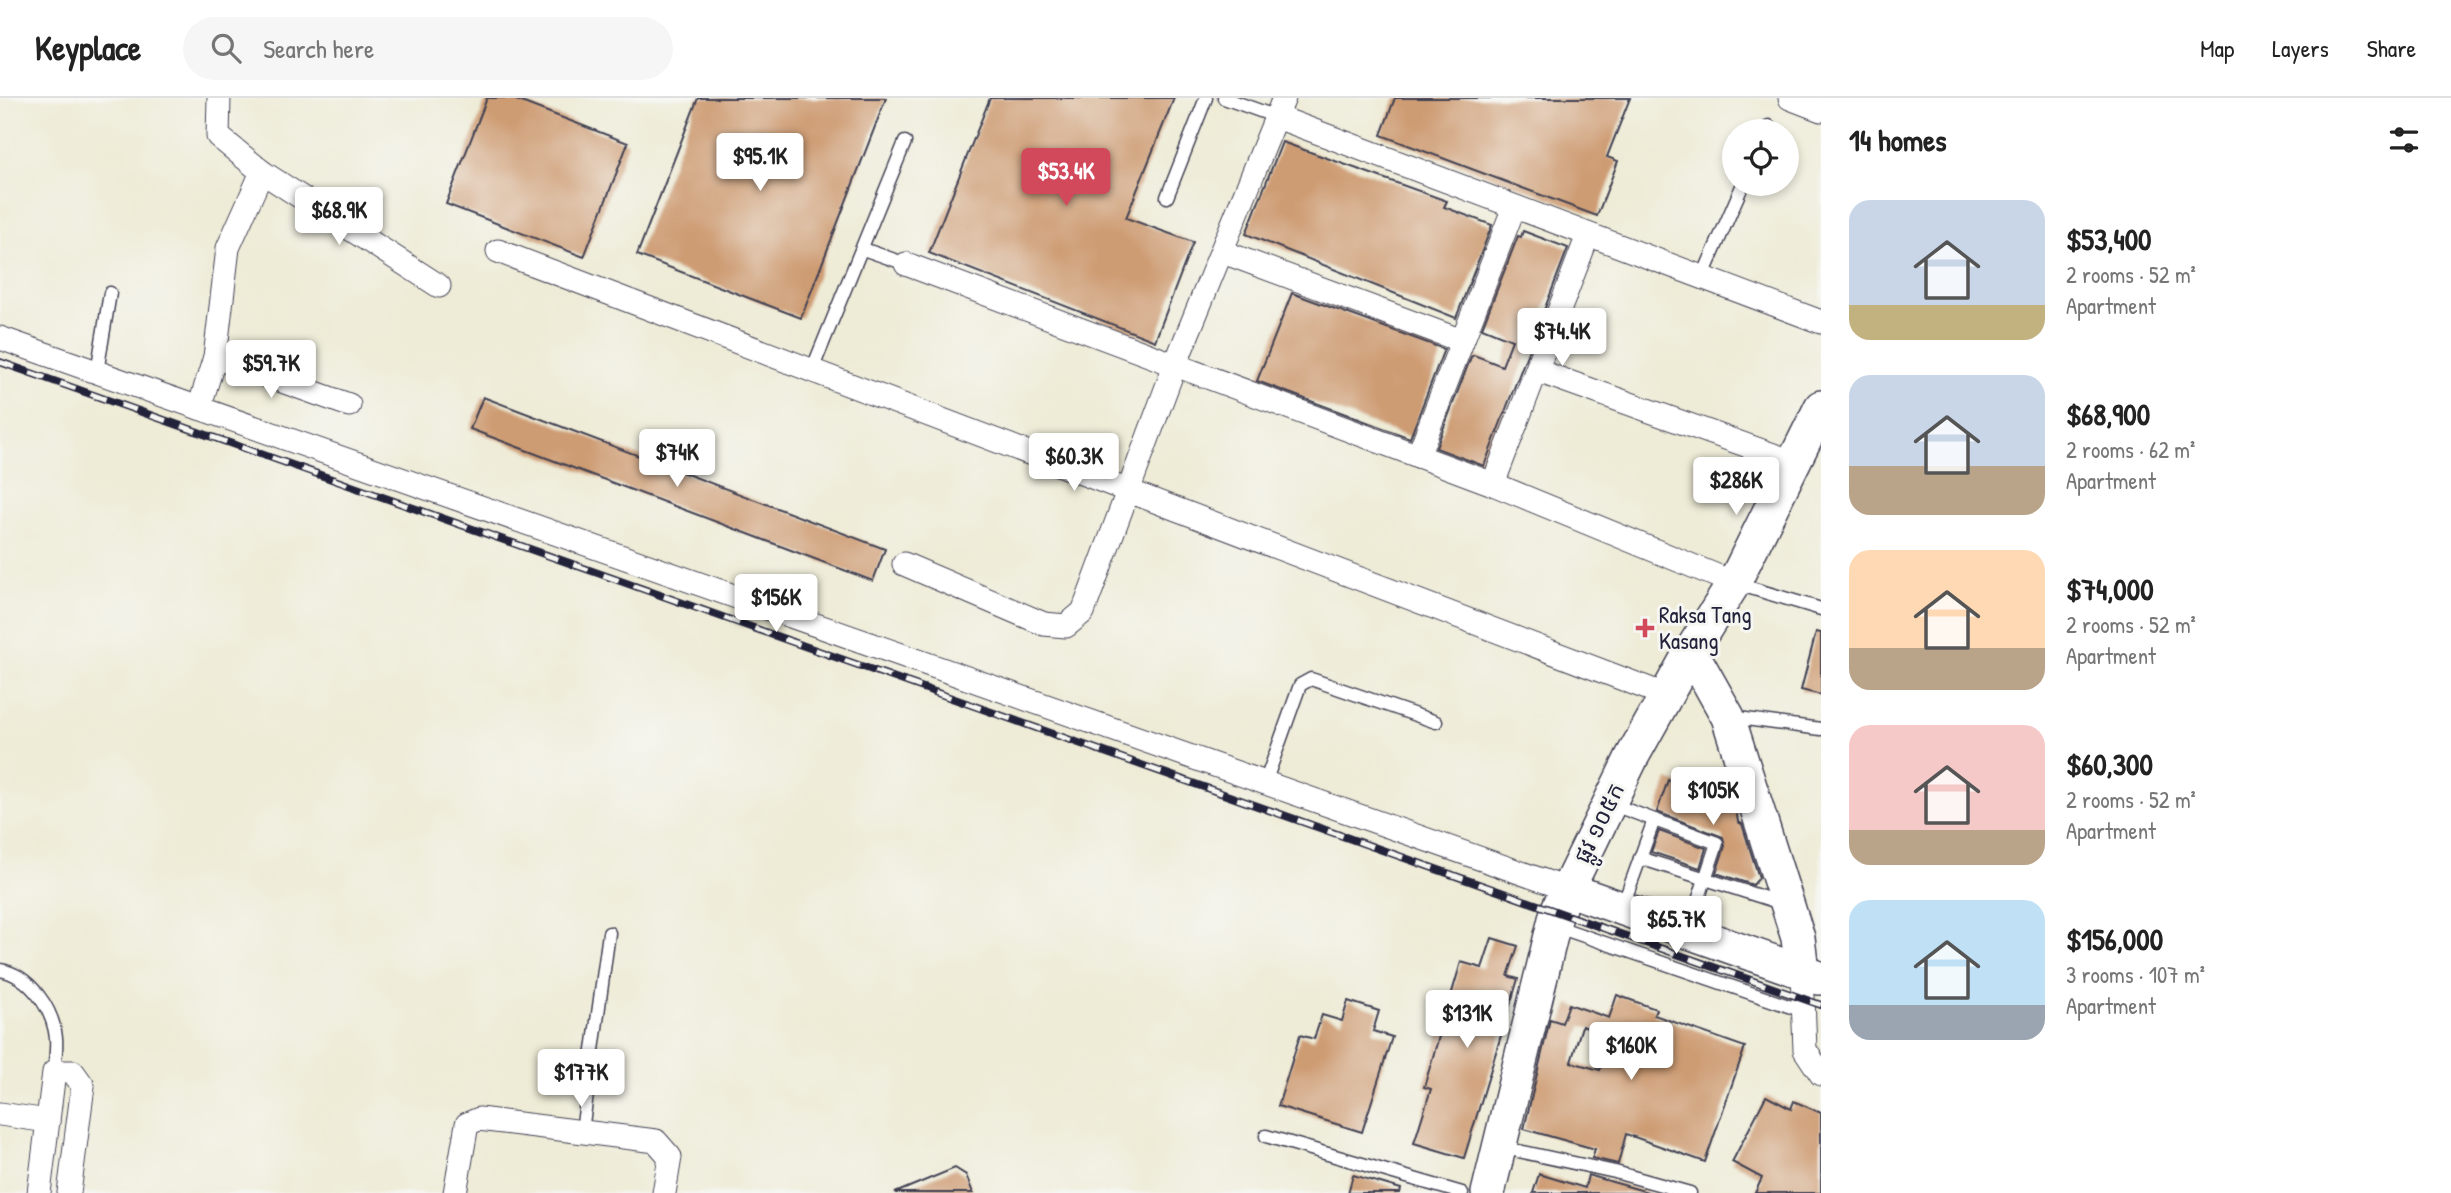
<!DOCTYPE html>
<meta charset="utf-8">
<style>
:root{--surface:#fff;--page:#f6f6f6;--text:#222;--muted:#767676;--line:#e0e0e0;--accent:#d1495b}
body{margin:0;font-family:"Patrick Hand","Noto Sans Khmer",sans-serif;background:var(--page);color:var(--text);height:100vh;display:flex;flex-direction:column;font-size:26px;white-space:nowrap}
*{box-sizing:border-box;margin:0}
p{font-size:23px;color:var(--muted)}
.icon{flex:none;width:38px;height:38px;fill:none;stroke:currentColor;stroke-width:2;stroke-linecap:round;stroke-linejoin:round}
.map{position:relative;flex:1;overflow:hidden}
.details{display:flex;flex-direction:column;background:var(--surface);width:630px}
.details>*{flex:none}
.controls{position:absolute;left:1722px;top:21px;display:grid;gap:14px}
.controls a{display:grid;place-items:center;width:77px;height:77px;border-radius:50%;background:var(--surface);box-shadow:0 4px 10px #0003;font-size:35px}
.price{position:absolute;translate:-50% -60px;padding:0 16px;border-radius:7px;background:#fff;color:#222;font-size:23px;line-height:46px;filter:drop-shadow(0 2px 4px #0008)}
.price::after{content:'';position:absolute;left:50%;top:42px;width:21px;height:16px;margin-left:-10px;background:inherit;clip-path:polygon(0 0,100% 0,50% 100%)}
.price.current{background:var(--accent);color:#fff}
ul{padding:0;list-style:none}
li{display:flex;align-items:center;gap:21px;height:175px;padding:0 28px}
li span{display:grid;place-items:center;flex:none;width:196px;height:140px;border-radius:21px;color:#555}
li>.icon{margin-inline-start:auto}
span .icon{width:84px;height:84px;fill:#fffc;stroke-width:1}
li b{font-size:30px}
h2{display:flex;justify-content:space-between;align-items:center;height:84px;padding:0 28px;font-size:30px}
header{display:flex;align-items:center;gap:42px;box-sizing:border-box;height:98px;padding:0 35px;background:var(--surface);border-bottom:2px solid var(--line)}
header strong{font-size:33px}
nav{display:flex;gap:38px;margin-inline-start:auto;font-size:24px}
.search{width:490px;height:63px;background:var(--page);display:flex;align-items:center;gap:18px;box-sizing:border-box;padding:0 24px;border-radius:38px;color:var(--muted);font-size:26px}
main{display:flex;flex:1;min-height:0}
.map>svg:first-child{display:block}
.building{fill:#ce9c73;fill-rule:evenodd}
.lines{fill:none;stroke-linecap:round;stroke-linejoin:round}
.lane-casing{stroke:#414052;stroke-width:15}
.street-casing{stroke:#414052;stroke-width:25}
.secondary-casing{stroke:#414052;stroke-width:36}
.lane{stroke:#fff;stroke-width:12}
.street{stroke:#fff;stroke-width:23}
.secondary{stroke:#fff;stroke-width:33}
.rail-casing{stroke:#22223b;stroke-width:8}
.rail{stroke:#f6f6f2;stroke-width:5;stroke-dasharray:16;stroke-linecap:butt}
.poi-dot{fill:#d1495b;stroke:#f6f6f2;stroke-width:2.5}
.labels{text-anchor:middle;stroke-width:6;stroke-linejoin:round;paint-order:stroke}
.poi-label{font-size:23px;fill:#22223b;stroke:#f6f6f2;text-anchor:start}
.street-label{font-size:23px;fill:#22223b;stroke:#f6f6f2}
</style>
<header>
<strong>Keyplace</strong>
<div class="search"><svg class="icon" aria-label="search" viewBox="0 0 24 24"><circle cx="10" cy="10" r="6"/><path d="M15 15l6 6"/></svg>Search here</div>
<nav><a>Map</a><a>Layers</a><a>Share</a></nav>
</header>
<main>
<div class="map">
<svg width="1821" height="1095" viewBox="0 0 1821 1095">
<rect width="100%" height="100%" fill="#f6f6f2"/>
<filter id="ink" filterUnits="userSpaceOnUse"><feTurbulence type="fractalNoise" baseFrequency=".0143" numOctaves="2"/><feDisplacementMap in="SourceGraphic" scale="14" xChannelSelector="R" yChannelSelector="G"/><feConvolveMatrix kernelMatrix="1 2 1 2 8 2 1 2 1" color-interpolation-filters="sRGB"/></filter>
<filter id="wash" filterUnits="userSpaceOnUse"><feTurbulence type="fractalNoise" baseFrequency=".00686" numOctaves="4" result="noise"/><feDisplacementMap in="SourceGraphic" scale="28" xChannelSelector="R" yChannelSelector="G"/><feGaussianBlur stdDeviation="1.57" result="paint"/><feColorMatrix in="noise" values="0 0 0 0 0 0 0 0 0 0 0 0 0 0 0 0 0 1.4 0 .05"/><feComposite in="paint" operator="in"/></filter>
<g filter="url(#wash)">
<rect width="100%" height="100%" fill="#eeebd6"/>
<g id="blocks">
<!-- building -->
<g class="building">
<path d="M487,0H511L628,45L584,159L446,106Z"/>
<path d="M698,0H886L801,220L637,157Z"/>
<path d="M990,0H1174L1126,120L1193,144L1155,243L929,155Z"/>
<path d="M1395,0H1630L1607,59L1618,63L1597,118L1381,37Z"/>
<path d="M1282,44L1447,103L1444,109L1492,127L1456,220L1246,136Z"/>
<path d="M1523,133L1568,150L1484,368L1436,350L1471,259L1474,257L1502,268L1512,242L1482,230L1518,138L1521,139Z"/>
<path d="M1292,195L1444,251L1410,340L1257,283Z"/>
<path d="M483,299L885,451L873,483L470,331Z"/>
<path d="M1816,534L1821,535V597L1801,592Z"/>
<path d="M1668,682L1735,705L1738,724L1742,726L1759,780L1753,787L1716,775L1725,748L1723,739L1657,714Z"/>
<path d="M1659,733L1706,750L1700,770L1651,754Z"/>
<path d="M1492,840L1518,848L1508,878L1518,881L1464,1060L1414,1045L1431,991L1424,989L1461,864L1482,870Z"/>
<path d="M1617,897L1656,911L1654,917L1745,949L1705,1064L1626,1036L1618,1066L1592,1060L1595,1051L1524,1031L1550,921L1562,925L1569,906L1609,920ZM1582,928L1612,938L1600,972L1571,964Z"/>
<path d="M1348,903L1379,913L1373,933L1392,939L1362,1034L1278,1008L1300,937L1314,941L1322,917L1342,923Z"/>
<path d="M1766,998L1791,1011L1794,1003L1821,1015V1095H1755L1762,1080L1732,1064Z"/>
<path d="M955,1070L966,1077L973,1095H895Z"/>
<path d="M1539,1076L1585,1090L1588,1077L1651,1095H1533Z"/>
<path d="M1353,1077L1401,1091L1400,1095H1348Z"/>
</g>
</g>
</g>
<g filter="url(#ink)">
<use href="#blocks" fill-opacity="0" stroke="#414052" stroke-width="2"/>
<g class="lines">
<defs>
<g id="lane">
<path d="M1224,0L1277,19"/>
<path d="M1767,33L1769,28"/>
<path d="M1167,99L1206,0"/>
<path d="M863,151L906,166"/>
<path d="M1702,180L1743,86"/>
<path d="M812,272L905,44"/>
<path d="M97,274L110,195"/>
<path d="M1734,485L1821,511"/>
<path d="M1731,619L1821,631"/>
<path d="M1265,685L1300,587L1311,581L1436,624"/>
<path d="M1611,706L1717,745L1688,833"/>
<path d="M1640,760L1784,806"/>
<path d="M1622,810L1654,722"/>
<path d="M1555,828L1803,913"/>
<path d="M0,872C30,877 53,911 56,940C57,951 55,963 54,974"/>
<path d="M582,1033L609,835"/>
<path d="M1266,1038L1462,1095"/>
<path d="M1500,1049L1615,1074L1690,1095"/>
</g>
<g id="street">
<path d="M219,0L218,38L262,74L439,188"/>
<path d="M1790,0L1821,12"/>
<path d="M1277,19L1821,224"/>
<path d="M498,153L1665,597"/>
<path d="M1223,154L1462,243"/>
<path d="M906,166L1493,386L1734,485"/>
<path d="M0,240L1567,791"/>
<path d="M215,259L228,150L262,74"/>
<path d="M1538,273L1793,364"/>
<path d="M199,310L215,259L349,307"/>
<path d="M1418,358L1514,109"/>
<path d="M1493,386L1588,137"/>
<path d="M904,466L1044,526L1066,528L1083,514L1175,267L1284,0"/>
<path d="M1802,874L1805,952L1821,976"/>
<path d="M0,1016L48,1023"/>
<path d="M39,1095L54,974H73L83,988L69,1095"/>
<path d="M455,1095L467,1026L479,1021L656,1043L670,1059L664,1095"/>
</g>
<g id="secondary">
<path d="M1691,553L1728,619L1798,840L1802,874"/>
<path d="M1567,791L1819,880"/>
<path d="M1488,1095L1557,813L1632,659L1691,553L1734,485L1821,309"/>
</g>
</defs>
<!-- lane casing -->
<use href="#lane" class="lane-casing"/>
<!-- street casing -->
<use href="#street" class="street-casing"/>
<!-- secondary casing -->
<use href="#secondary" class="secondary-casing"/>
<!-- lane -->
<use href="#lane" class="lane"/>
<!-- street -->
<use href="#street" class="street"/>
<!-- secondary -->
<use href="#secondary" class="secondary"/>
<defs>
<path id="rail" d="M0,264L1821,907"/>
</defs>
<!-- rail casing -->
<use href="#rail" class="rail-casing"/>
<!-- rail -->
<use href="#rail" class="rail"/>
</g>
</g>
<!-- markers -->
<path class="poi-dot" d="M1641.5 519.5h7v7h7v7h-7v7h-7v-7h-7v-7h7z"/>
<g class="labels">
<!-- poi labels -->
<g class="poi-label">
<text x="1659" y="525">Raksa Tang<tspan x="1659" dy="26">Kasang</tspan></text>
</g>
<!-- street labels -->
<g class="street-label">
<text transform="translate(1599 725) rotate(-64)" y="8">ផ្លូវ ១០៥ក</text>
</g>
</g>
</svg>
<div class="controls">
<a><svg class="icon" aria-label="locate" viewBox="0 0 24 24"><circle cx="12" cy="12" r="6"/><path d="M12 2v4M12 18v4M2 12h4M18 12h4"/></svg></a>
</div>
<b class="price" style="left:760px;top:95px">$95.1K</b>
<b class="price current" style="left:1066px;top:110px">$53.4K</b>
<b class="price" style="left:339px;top:149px">$68.9K</b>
<b class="price" style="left:1562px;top:270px">$74.4K</b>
<b class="price" style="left:271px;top:302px">$59.7K</b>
<b class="price" style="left:677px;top:391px">$74K</b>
<b class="price" style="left:1074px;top:395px">$60.3K</b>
<b class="price" style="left:1736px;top:419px">$286K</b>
<b class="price" style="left:776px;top:536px">$156K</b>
<b class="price" style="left:1713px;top:729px">$105K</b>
<b class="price" style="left:1676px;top:858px">$65.7K</b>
<b class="price" style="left:1467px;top:952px">$131K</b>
<b class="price" style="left:1631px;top:984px">$160K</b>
<b class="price" style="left:581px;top:1011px">$177K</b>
</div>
<section class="details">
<h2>14 homes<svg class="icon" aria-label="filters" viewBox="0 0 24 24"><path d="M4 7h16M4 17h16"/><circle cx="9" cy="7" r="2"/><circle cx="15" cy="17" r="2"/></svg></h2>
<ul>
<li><span style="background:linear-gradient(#c9d6e8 75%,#c2b280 0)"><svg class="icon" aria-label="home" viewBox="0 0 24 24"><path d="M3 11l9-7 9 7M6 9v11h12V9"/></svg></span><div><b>$53,400</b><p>2 rooms · 52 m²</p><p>Apartment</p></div></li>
<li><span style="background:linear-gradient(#c9d6e8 65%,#b9a48a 0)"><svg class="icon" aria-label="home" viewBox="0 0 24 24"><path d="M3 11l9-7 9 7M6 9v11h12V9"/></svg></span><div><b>$68,900</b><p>2 rooms · 62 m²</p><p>Apartment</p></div></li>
<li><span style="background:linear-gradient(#ffd9b3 70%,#b9a48a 0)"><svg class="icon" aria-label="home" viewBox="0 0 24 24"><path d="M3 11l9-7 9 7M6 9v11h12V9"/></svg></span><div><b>$74,000</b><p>2 rooms · 52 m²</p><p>Apartment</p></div></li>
<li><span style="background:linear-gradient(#f6c9c9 75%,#b9a48a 0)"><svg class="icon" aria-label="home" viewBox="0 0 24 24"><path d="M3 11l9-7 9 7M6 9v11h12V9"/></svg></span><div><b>$60,300</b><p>2 rooms · 52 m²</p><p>Apartment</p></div></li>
<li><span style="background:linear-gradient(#bfe0f5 75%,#9aa5b1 0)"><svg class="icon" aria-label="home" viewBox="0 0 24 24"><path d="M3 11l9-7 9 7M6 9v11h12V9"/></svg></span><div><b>$156,000</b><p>3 rooms · 107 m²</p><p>Apartment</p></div></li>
</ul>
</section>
</main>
